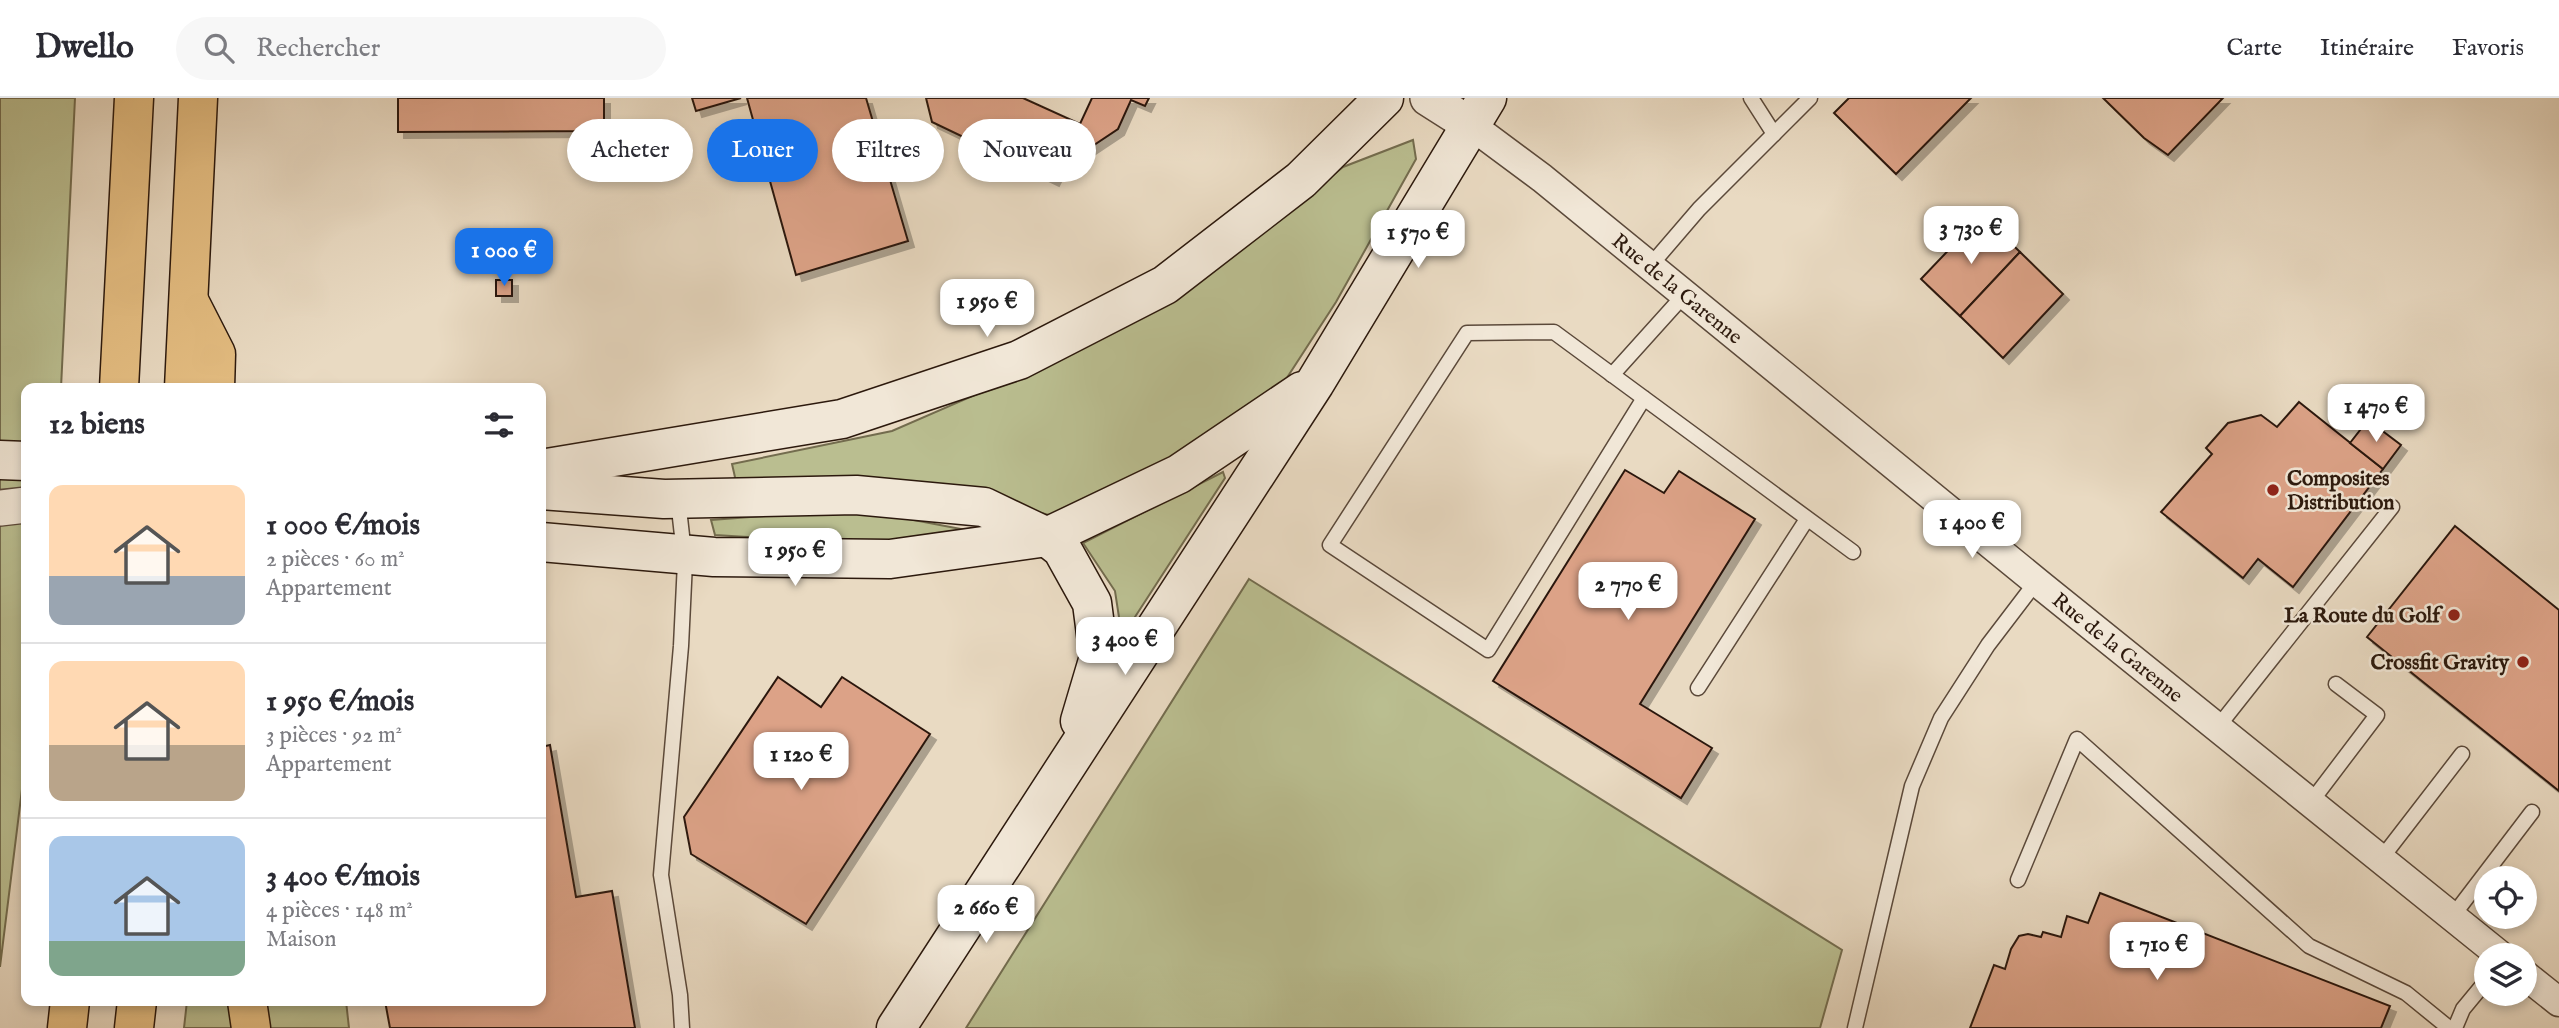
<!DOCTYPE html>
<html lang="fr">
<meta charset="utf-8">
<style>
:root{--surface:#fff;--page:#f7f7f7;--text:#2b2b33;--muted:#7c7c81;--line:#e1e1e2;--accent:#1a73e8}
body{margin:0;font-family:"IM FELL English",serif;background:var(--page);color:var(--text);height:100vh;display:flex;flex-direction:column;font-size:26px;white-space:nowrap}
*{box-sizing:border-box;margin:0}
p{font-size:23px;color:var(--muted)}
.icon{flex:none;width:38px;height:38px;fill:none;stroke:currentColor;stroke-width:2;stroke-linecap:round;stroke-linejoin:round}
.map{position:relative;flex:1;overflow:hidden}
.sheet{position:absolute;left:21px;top:285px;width:525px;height:623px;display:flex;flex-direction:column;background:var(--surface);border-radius:14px;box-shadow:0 4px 10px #0003}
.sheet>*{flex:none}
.banner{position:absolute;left:567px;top:21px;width:665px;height:63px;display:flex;gap:14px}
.tools{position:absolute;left:2474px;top:768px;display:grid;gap:14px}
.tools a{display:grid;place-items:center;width:63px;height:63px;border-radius:50%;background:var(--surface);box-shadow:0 4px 10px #0003;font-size:35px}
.price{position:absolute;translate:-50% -60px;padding:0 16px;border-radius:14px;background:#fff;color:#222;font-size:23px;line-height:46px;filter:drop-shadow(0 2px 4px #0008)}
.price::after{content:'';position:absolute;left:50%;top:42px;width:21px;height:16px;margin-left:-10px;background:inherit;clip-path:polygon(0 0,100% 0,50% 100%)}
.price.current{background:var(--accent);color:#fff}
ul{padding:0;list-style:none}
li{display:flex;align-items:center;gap:21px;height:175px;padding:0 28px}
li+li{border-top:2px solid var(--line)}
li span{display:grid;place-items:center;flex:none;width:196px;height:140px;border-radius:14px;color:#555}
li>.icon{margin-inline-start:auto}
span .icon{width:84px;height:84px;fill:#fffc;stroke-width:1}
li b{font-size:30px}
h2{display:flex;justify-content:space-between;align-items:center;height:84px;padding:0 28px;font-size:30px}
.pill{padding:0 24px;border-radius:32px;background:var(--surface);box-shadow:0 4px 10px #0003;font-size:24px;line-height:63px}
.pill.current{background:var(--accent);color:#fff}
header{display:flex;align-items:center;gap:42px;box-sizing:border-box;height:98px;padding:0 35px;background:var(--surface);border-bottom:2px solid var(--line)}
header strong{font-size:33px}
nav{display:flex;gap:38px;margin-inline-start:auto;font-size:24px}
.search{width:490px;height:63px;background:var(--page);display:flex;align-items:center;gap:18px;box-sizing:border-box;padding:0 24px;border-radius:38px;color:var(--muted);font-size:26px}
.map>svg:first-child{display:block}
.green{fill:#babe90;stroke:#736c4e;stroke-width:2}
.building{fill:#dca287;stroke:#2c190d;stroke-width:2;filter:url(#shadow)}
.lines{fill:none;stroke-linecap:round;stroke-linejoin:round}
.service-casing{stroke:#5b493a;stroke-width:17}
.minor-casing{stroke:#5b493a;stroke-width:31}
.tertiary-casing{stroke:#5b493a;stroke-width:38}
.secondary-casing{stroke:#2c190d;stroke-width:41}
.trunk-casing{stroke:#2c190d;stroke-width:41}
.motorway-casing{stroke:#2c190d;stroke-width:41}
.service{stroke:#f1e7d7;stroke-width:14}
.minor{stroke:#f1e7d7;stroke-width:28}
.tertiary{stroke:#f1e7d7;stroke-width:35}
.secondary{stroke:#f1e7d7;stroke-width:38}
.trunk{stroke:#e4bd81;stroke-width:38}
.motorway{stroke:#e4bd81;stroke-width:38}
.poi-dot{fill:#8f2418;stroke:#f1e7d7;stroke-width:2.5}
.labels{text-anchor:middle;stroke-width:5;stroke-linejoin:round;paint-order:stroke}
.street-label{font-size:21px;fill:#2c190d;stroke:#f1e7d7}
.poi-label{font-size:21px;font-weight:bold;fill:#2c190d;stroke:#f1e7d7;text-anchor:end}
</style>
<header>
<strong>Dwello</strong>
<div class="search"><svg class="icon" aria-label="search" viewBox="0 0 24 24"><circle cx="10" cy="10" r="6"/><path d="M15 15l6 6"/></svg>Rechercher</div>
<nav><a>Carte</a><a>Itinéraire</a><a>Favoris</a></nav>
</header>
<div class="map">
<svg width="2559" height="930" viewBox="0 0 2559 930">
<defs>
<filter id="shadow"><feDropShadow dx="6" dy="6" stdDeviation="0" flood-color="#0004"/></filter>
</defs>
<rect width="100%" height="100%" fill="#e9dac2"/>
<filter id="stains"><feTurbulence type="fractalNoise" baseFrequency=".00286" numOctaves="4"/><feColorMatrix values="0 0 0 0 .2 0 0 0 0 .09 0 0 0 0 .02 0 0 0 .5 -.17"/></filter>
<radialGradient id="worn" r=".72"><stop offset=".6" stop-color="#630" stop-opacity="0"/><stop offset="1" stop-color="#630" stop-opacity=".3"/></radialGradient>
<!-- green -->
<g class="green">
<path d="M0,0H75L61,290H26V659L0,869Z"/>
<path d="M1413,42L1416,61L1336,204L1279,292L1135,383L1049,417L1019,409L737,388L732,366L892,333L1053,263L1232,159L1343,69Z"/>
<path d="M1223,374L1225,380L1122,539L1115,493L1083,445Z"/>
<path d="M856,411L987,436L919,449L715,437L711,422Z"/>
<path d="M1249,481L1842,852L1820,930H966Z"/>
<path d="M187,903H346L349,930H184Z"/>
</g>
<!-- building -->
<g class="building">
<path d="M398,0H604V33L398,34Z"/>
<path d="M692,0H741L696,13Z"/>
<path d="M747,0H866L908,143L796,177Z"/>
<path d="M926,0H1023L1080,26L1092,0H1149L1145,8L1131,2L1118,31L1067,65L1063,62L1053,82L932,24Z"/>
<path d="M1849,0H1971L1896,76L1834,15Z"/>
<path d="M2103,0H2223L2168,57L2144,40Z"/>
<path d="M1982,117L2020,154L1960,218L1921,181Z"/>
<path d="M2020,154L2063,196L2003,260L1960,218Z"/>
<rect x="496" y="182" width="16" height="16"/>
<path d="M2299,304L2383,371L2293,489L2258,461L2243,480L2161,414L2212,356L2206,350L2228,325L2261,317L2277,329Z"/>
<path d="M2368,322L2401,347L2383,371L2350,345Z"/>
<path d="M1625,372L1664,395L1679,373L1755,421L1640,606L1712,650L1681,700L1493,583Z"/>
<path d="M2455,428L2559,512V693L2367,539Z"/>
<path d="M778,579L821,609L842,579L930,636L806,826L691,756L684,719Z"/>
<path d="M550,647L576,799L612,793L635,930H390L385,903H541V649Z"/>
<path d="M2100,795L2390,908L2381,930H1970L1994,867L2005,871L2011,851L2019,838L2028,836L2041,839L2043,834L2061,839L2067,818L2088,825Z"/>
</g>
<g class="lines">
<defs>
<g id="service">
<path d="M1751,0L1774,36"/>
<path d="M1650,168L1699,111L1810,0"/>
<path d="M1612,277L1685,196"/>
<path d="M1644,300L1488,552L1330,447L1467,235L1554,234L1853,454"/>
<path d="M678,402L685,464L681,548L661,777L680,897L682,930"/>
<path d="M1698,590L1807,421"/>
<path d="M2217,630L2392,409"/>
<path d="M2311,704L2377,617L2336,586"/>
<path d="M2381,761L2462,656"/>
<path d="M2018,782L2077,641L2309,848L2406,895L2449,930"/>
<path d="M2452,819L2532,714"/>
<path d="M1855,930L1912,688L1941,620L1988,547L2036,484"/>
<path d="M2455,930L2463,911L2487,882"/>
</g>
<g id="minor">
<path id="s1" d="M1472,28L1542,80L2043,489L2501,858"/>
<path d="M2525,877L2559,904"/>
</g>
<g id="tertiary">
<path d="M1428,0L1472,28"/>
<path d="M0,410L26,407"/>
</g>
<g id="secondary">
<path d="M0,362L26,363"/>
<path d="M541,371L842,321L1019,262L1165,187L1301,82L1384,0"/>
<path d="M541,392L664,401L856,397L984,409L1047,439L1062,451L1092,505L1099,559L1080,623"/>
<path d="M541,444L714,459L890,461L1047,439L1179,376L1302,293"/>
<path d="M896,930L1315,285L1487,0"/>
</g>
<g id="trunk">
<path d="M190,205L216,256L215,290"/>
<path d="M119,290L134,0"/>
<path d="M184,290L198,0"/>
<path d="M247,903L251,930"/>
<path d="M67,930L70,903"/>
</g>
<path id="motorway" d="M134,930L137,903"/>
</defs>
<!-- service casing -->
<use href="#service" class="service-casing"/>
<!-- minor casing -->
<use href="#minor" class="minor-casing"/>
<!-- tertiary casing -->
<use href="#tertiary" class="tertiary-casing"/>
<!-- secondary casing -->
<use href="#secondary" class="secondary-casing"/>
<!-- trunk casing -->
<use href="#trunk" class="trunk-casing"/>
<!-- motorway casing -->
<use href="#motorway" class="motorway-casing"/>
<!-- service -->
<use href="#service" class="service"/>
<!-- minor -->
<use href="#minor" class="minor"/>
<!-- tertiary -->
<use href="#tertiary" class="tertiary"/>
<!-- secondary -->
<use href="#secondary" class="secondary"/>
<!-- trunk -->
<use href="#trunk" class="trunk"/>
<!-- motorway -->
<use href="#motorway" class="motorway"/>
</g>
<!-- markers -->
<g class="poi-dot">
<circle cx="2273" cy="392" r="7"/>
<circle cx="2454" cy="517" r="7"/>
<circle cx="2523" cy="564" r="7"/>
</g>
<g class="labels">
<!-- street labels -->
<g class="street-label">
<text dy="7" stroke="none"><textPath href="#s1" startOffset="262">Rue de la Garenne</textPath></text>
<text dy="7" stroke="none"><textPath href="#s1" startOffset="830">Rue de la Garenne</textPath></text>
</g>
<!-- poi labels -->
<g class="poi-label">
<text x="2287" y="387" text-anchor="start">Composites<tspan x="2287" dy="24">Distribution</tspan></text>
<text x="2440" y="524">La Route du Golf</text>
<text x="2509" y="571">Crossfit Gravity</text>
</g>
</g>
<rect width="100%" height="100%" filter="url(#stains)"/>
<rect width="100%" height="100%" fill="url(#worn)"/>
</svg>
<div class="tools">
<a><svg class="icon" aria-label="locate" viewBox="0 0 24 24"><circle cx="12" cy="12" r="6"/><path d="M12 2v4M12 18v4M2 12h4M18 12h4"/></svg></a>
<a><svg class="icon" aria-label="layers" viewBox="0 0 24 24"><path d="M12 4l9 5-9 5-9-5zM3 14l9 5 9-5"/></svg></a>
</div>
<b class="price" style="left:1971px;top:168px">3 730 €</b>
<b class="price" style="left:1418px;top:172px">1 570 €</b>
<b class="price current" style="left:504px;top:190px">1 000 €</b>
<b class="price" style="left:987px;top:241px">1 950 €</b>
<b class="price" style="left:2376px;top:346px">1 470 €</b>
<b class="price" style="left:1972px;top:462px">1 400 €</b>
<b class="price" style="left:795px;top:490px">1 950 €</b>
<b class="price" style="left:1628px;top:524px">2 770 €</b>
<b class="price" style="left:1125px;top:579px">3 400 €</b>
<b class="price" style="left:801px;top:694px">1 120 €</b>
<b class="price" style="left:986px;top:847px">2 660 €</b>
<b class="price" style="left:2157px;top:884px">1 710 €</b>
<div class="banner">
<a class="pill">Acheter</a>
<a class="pill current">Louer</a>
<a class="pill">Filtres</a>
<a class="pill">Nouveau</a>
</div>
<section class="sheet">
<h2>12 biens<svg class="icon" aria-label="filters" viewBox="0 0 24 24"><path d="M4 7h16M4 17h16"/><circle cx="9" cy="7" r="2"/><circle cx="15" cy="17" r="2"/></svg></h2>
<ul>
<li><span style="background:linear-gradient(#ffd9b3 65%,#9aa5b1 0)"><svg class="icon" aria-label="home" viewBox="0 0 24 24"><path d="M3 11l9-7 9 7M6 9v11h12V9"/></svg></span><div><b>1 000 €/mois</b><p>2 pièces · 60 m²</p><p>Appartement</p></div></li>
<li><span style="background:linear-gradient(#ffd9b3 60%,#b9a48a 0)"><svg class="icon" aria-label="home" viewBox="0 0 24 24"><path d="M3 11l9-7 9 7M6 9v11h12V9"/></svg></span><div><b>1 950 €/mois</b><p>3 pièces · 92 m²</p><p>Appartement</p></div></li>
<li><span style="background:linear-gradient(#a9c7e8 75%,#7fa58c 0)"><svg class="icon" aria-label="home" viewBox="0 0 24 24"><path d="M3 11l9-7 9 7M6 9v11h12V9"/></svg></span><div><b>3 400 €/mois</b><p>4 pièces · 148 m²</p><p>Maison</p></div></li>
</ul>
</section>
</div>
